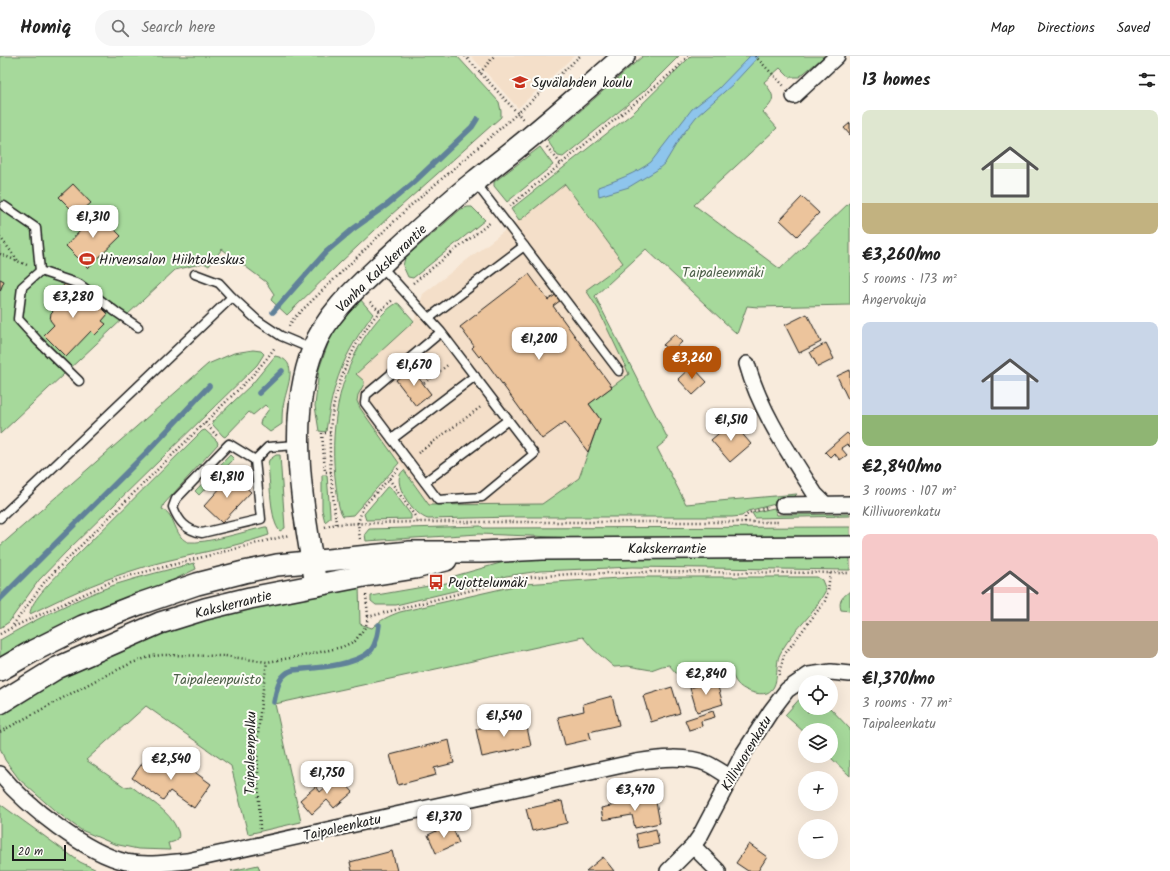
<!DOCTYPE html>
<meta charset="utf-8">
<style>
:root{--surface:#fff;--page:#f6f6f6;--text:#222;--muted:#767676;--line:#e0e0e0;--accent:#b45309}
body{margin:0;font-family:Kalam,sans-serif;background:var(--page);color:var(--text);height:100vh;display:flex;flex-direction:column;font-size:15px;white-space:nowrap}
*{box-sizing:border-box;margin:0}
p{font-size:13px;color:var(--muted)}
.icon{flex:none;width:22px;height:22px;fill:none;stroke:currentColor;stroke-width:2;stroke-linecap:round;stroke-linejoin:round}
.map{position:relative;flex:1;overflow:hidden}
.details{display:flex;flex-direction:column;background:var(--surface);width:320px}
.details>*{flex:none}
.fabs{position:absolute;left:798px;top:619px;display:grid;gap:8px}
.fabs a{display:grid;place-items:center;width:40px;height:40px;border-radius:50%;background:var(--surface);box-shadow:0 4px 16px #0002;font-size:20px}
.scale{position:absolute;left:12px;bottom:10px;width:54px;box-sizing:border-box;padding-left:4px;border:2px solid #1c1c1c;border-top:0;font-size:11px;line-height:14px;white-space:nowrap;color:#1c1c1c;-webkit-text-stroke:3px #fdfcf7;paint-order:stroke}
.price{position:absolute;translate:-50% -34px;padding:0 9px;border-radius:8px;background:#fff;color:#222;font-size:13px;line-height:26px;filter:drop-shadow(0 1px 2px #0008)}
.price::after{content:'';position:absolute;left:50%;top:24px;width:12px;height:9px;margin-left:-6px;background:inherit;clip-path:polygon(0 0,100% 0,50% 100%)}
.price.current{background:var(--accent);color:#fff}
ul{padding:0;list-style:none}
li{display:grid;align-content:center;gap:8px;height:212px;padding:0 12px}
li span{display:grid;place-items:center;height:124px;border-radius:8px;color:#555}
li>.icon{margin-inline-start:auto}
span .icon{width:72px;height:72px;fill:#fffc;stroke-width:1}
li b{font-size:17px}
h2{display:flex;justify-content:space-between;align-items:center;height:48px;padding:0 12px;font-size:17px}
header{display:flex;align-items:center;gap:24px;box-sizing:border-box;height:56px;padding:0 20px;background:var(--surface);border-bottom:1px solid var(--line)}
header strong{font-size:19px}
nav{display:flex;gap:22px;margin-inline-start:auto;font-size:14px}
.search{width:280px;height:36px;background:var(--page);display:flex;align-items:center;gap:10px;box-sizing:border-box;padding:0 14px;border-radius:22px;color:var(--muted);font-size:15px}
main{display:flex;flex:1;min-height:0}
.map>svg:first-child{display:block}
.built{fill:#f4dfc9}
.green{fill:#a6d99b;stroke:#617a5c}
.water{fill:#8ec5ec;stroke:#608199}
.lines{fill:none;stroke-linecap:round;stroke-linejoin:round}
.stream{stroke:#608199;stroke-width:5.5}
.building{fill:#ecc49c;stroke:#1c1c1c}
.lane-casing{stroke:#1c1c1c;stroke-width:11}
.street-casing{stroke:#1c1c1c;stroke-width:18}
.secondary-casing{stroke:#1c1c1c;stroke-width:24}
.path{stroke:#1c1c1c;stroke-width:2.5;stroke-dasharray:1 3;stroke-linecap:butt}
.lane{stroke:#fdfcf7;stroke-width:8}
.street{stroke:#fdfcf7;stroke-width:15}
.secondary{stroke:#fdfcf7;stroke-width:21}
.labels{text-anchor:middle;stroke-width:4;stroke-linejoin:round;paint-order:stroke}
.poi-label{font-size:14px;fill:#1c1c1c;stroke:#fdfcf7;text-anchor:start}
.street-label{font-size:14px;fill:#1c1c1c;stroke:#fdfcf7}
.park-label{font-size:14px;fill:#4c5e48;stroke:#fdfcf7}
</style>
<header>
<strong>Homiq</strong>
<div class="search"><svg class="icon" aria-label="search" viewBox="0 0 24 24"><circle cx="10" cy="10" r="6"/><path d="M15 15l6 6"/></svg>Search here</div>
<nav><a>Map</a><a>Directions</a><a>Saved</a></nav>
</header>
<main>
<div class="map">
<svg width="850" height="815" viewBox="0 0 850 815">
<rect width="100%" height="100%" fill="#f8ebdc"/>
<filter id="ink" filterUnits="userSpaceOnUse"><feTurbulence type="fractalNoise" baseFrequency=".025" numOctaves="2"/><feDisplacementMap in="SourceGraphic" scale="8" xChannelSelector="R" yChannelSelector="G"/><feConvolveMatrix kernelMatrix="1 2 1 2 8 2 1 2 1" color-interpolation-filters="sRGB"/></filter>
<g filter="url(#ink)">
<!-- built -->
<g class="built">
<path d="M471,0H574L518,52Z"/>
<path d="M565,128L626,211L595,240L668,383L657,392L686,448L429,449L360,352L357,345L358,339L364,328V325L356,318L414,265L423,238Z"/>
</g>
<!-- green -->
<g class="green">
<path d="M0,0H457L499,46L501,55V61L391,159L341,206L287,259L271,244L274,238L266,226L222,193L209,210L204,207L175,214L0,378Z"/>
<path d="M643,0H679L643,36L563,101L558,100L547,84Z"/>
<path d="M691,0H825L799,21H789L780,12L764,26C775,40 776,44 763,56L777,72L694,149L780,213L850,146V249L758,251L747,250L737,278L646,193L595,240L668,383L657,392L686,448L797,438L792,443L775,445V448L748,455L742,460L732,461H515L428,463C415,460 388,425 404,414L429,449L542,448L579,422L600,363L589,348L629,318L598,253L586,234L623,207L565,128L519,165L511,153L634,56Z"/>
<path d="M540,91L553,109L507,146L494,130V126Z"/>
<path d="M468,151H472L485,164L413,222L408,221L403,210L405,202L461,153Z"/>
<path d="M360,243L373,258C344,297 332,328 326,376L319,375L315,350L319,313L332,277L344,260Z"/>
<path d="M397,247L399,248L414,265L356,318L364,325V328L358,339L357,345L360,352L399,407L353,459L343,460C337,451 338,440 336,430C329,376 337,320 369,275C376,265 386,253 397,247Z"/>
<path d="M253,294L261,295L264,298L257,309L66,496L39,524L9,566L0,572V490L208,308L234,297Z"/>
<path d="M275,300C300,304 287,330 284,346C282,353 282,361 282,368L270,376L260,368L261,364L269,353L265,349L253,359L249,356L225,381L223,380L213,369L212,366L252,328Z"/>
<path d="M205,374L217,385L218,388L164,448L162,453C173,457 174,472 181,481C183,483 185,485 188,486C206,488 246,475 265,471H267L269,479C223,495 174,500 128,516C94,527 62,542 30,558C30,545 56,521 65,511L202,375Z"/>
<path d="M230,399L234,403L199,439L195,435Z"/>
<path d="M276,399H280L285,472L280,475C270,467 270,422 268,408L269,404Z"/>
<path d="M322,419H327L330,457V462L325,466L322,454Z"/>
<path d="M387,431H390L411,459V463L366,464L364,458Z"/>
<path d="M774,452L777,459L850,458V460L755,462L752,457Z"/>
<path d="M481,470L483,472L850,471V481L581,482L479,478L366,485L365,478L369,473Z"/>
<path d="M850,502V514L633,511L540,515L506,520L454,535L396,549H376L371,545V540L452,526L451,521L504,506L538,503Z"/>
<path d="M194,507L196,513L0,607V584C38,562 76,543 117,528C142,520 168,514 194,507Z"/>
<path d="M636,521H817L822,524L826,534C822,541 818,548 813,555C802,569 788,582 780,598C774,609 781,631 767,637C758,640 742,634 737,627C733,622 732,615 726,612C715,607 708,614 697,617C690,618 683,618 676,617L669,609L662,610L651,614L628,610L614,611L593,593L583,581L275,648L301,766L248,778L231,710L146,650L86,704L125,731L131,730C148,744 169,753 178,775C181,784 175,786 168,787L170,794L138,793L114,788L81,774L54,754L19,723L5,704L0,692V661L5,654L41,630L187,566L359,529L360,568L372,572C380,564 389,560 400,556L523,528Z"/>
<path d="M850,535V555L841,554C838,544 843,541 850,535Z"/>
<path d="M805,637V652H830L850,673V720L829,700H831V674H805V677L785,659Z"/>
<path d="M0,748L80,806L99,815H0Z"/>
<path d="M258,809L260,815H231Z"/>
</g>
<!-- water -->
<path class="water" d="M750,0H759L733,28L696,61L680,82L665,107L657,114L629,131L599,140L598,131C617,124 635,118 651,106L692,53L718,33Z"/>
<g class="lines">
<!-- stream -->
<g class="stream">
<path d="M273,256L326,196L353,173L388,148L413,127L472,71L477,63"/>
<path d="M259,337L282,315"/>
<path d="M0,543L149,394L209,330"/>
<path d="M274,646C277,632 278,619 293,614C313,612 359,610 372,593C377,586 378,577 379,569"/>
</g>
</g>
<!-- building -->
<g class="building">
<path d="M850,67V79L844,72Z"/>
<path d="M73,128L91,147L77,159L59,141Z"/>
<path d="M802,141L819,157L797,180L780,164Z"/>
<path d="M95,154L121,180L88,212L66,190L81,174L77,171Z"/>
<path d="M529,218L548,244L557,238L561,244L553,250L612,331L589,348L600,363L588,396L565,366L542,383L481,299L479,301L472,292L474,290L460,271Z"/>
<path d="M0,223L4,225L0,235Z"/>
<path d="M66,227L81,242L87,237L108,258L102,265L106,268L95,279L91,275L66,301L44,279L54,269L50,264L51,257L55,253L48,246Z"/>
<path d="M807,258L821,286L799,297L785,269Z"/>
<path d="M675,278L682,286L670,297L663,289Z"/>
<path d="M826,287L834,303L818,311L810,296Z"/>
<path d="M692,310L707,326L693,339L678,323Z"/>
<path d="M411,312L431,338L416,350L396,324Z"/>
<path d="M850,314V343H848L837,320Z"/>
<path d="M732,366L751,388L730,406L711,384Z"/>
<path d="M847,377L850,380V391L847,388L841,392L847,399L840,404L834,397L830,401L825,396Z"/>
<path d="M232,419L251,436L222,467L204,450Z"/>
<path d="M716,624L723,648L697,656L690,632Z"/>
<path d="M672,631L680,657L651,666L643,640Z"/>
<path d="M612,640L619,669L589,676L591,683L565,689L558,661L584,655L583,648Z"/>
<path d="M805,650V652H812L808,656L803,652Z"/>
<path d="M713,655L715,661L701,665L702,670L689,674L685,664Z"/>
<path d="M525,662L531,690L482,701L476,673Z"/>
<path d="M449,684L454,707L434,712L436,719L398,729L390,699Z"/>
<path d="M150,696L179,717L185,709L211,728L194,752L170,735L163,744L132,722Z"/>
<path d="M339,720L353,736L334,752L327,744L312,758L300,744L316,730L320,736Z"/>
<path d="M655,741L660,767L635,772L632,759L603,764L601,752Z"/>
<path d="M562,745L567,767L532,775L526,753Z"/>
<path d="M451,768L459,787L436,797L428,779Z"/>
<path d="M656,773L659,788L639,792L636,778Z"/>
<path d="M749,788L767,801L758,815H748L736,807Z"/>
<path d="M392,795L397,815H352L350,806Z"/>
<path d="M603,801L614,815H586Z"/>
</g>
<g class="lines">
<defs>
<g id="lane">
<path d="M475,126L524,190"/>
<path d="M4,150L36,172L40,215"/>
<path d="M381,210L441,276L366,339L365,347L438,444L482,441L534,398L441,276"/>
<path d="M195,218L219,227L232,241L257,264L281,280L312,293"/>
<path d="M429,262L524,190L619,315"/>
<path d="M79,325L38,285L18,263L22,231L40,215L79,228L116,256L138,271"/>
<path d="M392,383L475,320"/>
<path d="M255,404L229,388L227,390L176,443L173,451C179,466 186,474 202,477L261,463L255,404L268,391L297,389"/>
<path d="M425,426L508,364"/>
<path d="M0,462L232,241"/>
</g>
<g id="street">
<path d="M794,40L837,0"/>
<path d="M747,308C760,355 789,397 815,438L825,448"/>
<path d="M783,449L850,448"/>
<path d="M0,718C26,750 86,797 126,806C146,810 167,807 187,805L636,706C659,702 686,699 708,708C716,712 723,717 730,721"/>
<path d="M693,790L718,815"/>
<path d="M668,815L693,790L700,780L743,698L771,655L787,634L809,619L831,616L850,618"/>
</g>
<g id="secondary">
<path d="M316,529C304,454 285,367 313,293C327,256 361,228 389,201C417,175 445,149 475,125C495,109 515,94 535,77C565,52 594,26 624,0"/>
<path d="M0,614L33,595L83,570L139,548L197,528L244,516L277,509L410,496H483L542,493L850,491"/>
<path d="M0,647L57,612L160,567L205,553L250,542L364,520L415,512L446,504"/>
</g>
</defs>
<!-- lane casing -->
<use href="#lane" class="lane-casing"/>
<!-- street casing -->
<use href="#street" class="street-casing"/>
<!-- secondary casing -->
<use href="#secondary" class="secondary-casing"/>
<!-- path -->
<g class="path">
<path d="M465,0L523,63"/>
<path d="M755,0L784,30"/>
<path d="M480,17L494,0"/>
<path d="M547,91L561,108"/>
<path d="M510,150L675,14L688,0"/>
<path d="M0,181L19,206"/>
<path d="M0,198L27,209"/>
<path d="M413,227L491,166"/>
<path d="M370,246L380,255"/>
<path d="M289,270L294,262L408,152L518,57L580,0"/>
<path d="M424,327L449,308"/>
<path d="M205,367L218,381"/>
<path d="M330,377H322L325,416H331"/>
<path d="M418,397L482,350"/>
<path d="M389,423L419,466"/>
<path d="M745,466V460L751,456L767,452"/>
<path d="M336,468C333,438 329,408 330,377C332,336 352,285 380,255C384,251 389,247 394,243"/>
<path d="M325,471L336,468L420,466H780"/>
<path d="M360,483L358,467L363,451L399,412"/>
<path d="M366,539L368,560"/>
<path d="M13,569L46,524L252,320L268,301L275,291"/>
<path d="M0,578L13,571L117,523L289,479"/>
<path d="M780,619L779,617L784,599L825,545L828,535L830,517"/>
<path d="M0,676L98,623L132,607L152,600L163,599L225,600L267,606L307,599L342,591L355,585L366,570L368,561L503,526L531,521L571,518L651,516L850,517"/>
<path d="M260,773L257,689L261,646L267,606"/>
</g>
<!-- lane -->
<use href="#lane" class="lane"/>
<!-- street -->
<use href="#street" class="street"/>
<!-- secondary -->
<use href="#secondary" class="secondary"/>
</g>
</g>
<!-- icons -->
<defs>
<symbol id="school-bare" viewBox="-9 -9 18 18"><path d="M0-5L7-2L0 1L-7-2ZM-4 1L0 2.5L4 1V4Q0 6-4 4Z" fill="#c8321e" stroke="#fdfcf7" stroke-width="2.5" paint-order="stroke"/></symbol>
<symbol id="stadium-bare" viewBox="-9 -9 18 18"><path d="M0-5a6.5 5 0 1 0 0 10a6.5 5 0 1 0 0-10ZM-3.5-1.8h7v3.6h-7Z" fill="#c8321e" stroke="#fdfcf7" stroke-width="2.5" paint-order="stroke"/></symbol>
<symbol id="bus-bare" viewBox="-9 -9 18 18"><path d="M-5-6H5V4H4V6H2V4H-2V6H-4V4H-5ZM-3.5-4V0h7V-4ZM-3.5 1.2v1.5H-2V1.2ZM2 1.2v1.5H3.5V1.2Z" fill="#c8321e" stroke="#fdfcf7" stroke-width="2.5" paint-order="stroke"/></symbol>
</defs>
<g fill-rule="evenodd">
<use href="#school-bare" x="509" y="15" width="22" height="22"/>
<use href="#stadium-bare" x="76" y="192" width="22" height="22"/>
<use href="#bus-bare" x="425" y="515" width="22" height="22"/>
</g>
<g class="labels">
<!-- poi labels -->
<g class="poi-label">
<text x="532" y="31">Syvälahden koulu</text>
<text x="99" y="208">Hirvensalon Hiihtokeskus</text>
<text x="448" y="531">Pujottelumäki</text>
</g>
<!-- street labels -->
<g class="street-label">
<text transform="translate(381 212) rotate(-44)" y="5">Vanha Kakskerrantie</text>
<text x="667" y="497">Kakskerrantie</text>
<text transform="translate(233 548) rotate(-14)" y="5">Kakskerrantie</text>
<text transform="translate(250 697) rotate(-89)" y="5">Taipaleenpolku</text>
<text transform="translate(746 697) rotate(-59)" y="5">Killivuorenkatu</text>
<text transform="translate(342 771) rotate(-13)" y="5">Taipaleenkatu</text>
</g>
<!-- park labels -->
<g class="park-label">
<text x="723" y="221">Taipaleenmäki</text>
<text x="217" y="628">Taipaleenpuisto</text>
</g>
</g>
</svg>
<div class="fabs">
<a><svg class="icon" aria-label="locate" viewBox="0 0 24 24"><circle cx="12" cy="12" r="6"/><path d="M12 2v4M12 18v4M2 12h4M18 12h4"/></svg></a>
<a><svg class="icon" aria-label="layers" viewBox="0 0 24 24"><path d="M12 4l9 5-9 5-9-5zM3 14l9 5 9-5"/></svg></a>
<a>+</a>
<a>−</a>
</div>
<div class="scale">20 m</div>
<b class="price" style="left:93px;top:183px">€1,310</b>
<b class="price" style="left:73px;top:263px">€3,280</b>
<b class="price" style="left:539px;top:305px">€1,200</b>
<b class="price current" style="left:692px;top:324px">€3,260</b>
<b class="price" style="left:414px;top:331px">€1,670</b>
<b class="price" style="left:731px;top:386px">€1,510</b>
<b class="price" style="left:227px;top:443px">€1,810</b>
<b class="price" style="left:706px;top:640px">€2,840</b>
<b class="price" style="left:504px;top:682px">€1,540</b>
<b class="price" style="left:171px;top:725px">€2,540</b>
<b class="price" style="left:327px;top:739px">€1,750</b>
<b class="price" style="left:635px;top:756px">€3,470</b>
<b class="price" style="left:444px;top:783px">€1,370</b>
</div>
<section class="details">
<h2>13 homes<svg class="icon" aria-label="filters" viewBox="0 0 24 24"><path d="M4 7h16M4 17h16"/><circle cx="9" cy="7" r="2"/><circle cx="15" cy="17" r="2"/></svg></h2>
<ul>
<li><span style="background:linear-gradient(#dfe7d0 75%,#c2b280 0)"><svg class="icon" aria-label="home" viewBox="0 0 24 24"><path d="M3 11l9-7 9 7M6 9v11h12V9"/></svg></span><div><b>€3,260/mo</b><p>5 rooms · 173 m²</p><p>Angervokuja</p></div></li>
<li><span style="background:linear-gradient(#c9d6e8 75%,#8fb573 0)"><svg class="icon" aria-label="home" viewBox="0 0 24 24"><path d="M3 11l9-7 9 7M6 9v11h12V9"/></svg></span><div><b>€2,840/mo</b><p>3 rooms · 107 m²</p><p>Killivuorenkatu</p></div></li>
<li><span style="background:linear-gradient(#f6c9c9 70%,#b9a48a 0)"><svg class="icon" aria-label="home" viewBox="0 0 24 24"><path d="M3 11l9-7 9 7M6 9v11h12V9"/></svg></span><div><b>€1,370/mo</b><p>3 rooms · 77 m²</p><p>Taipaleenkatu</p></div></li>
</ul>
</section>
</main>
